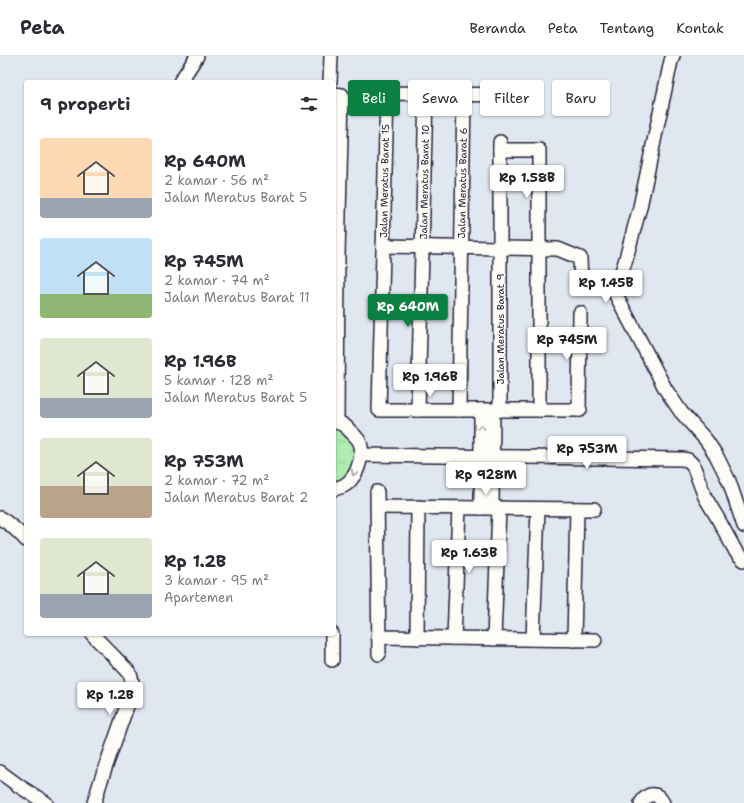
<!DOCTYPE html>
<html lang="id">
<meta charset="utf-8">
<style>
:root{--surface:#fff;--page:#f7f7f7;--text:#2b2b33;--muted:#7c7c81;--line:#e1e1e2;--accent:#0b8043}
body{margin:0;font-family:"Shantell Sans",sans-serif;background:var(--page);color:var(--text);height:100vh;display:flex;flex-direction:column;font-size:15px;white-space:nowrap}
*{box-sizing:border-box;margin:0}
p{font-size:13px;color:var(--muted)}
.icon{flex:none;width:22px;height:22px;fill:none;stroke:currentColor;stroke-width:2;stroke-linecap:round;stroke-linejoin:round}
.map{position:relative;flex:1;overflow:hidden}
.sheet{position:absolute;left:24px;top:24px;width:312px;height:556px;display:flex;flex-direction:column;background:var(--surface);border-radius:4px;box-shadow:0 1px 3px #0004}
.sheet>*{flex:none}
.hud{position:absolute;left:348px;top:24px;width:336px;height:36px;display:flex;gap:8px}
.price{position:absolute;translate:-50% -34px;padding:0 9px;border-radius:4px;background:#fff;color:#222;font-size:13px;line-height:26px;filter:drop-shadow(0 1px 2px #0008)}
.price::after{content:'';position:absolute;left:50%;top:24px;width:12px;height:9px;margin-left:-6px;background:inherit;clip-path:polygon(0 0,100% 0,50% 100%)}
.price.on{background:var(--accent);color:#fff}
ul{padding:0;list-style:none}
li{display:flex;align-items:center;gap:12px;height:100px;padding:0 16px}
li span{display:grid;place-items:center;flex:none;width:112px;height:80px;border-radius:4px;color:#555}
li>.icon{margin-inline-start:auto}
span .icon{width:48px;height:48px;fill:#fffc;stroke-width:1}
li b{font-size:17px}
h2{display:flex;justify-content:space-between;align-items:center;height:48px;padding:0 16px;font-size:17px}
.chip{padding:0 14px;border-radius:4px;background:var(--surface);box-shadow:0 1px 3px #0004;font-size:14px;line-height:36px}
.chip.on{background:var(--accent);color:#fff}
header{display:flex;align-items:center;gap:24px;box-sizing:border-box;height:56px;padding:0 20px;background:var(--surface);border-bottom:1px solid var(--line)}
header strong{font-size:19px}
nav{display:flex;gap:22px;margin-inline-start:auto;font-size:14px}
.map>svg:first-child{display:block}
.grass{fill:url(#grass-tufts);stroke:#698776}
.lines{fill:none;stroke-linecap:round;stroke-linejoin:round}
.minor-casing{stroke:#22223b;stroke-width:16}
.minor{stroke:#fdfcf7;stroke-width:13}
.oneway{stroke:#9a9aa2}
.labels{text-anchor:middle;stroke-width:3;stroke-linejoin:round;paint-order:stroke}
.street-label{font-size:10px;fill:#22223b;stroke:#fdfcf7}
</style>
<header>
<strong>Peta</strong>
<nav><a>Beranda</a><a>Peta</a><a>Tentang</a><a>Kontak</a></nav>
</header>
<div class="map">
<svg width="744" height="747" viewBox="0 0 744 747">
<defs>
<pattern id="grass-tufts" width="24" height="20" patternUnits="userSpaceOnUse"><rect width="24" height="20" fill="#b0ecb2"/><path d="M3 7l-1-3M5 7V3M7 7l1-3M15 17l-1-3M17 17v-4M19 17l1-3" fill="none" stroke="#97ca9a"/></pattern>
</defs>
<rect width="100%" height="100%" fill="#e1e7f1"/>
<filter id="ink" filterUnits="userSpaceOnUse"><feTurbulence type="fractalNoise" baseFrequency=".025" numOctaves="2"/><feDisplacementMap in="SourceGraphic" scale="8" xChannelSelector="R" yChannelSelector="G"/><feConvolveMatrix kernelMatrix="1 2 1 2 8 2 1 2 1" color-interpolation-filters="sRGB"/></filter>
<g filter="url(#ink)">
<!-- grass -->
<path class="grass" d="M334,373H342L354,384V412L343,424H334Z"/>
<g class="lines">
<defs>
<g id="minor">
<path d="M673,0L671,5L640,151L625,206L617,230L616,239L666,334L681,356L706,384L716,399L729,425L744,470"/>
<path d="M180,26L197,0"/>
<path d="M330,26L331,0"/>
<path d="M334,38L342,39L338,199L337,366"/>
<path d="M503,39L387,37L379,354H580"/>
<path d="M500,86V354"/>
<path d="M500,94H539V354"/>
<path d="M383,190L558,193L580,202L581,229"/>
<path d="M418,354L426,38"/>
<path d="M459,354L464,38"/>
<path d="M579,354L580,257"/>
<path d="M334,366C340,366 346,370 350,375C353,378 358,382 360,387C364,395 358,416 352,422C348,429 341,431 334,433"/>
<path d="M361,399L682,403L688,404L693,409L705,441L717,461L736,496L744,504"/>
<path d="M377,436L379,598"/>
<path d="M378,451L594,453"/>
<path d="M481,452V354"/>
<path d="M492,452L493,354"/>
<path d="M0,462C10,468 18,475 26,484"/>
<path d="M92,578L126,613L130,618L132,625V634L127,650L101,724L94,747"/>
<path d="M378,581L595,584"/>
<path d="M417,582L418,451"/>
<path d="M454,582L459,452"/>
<path d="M494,583L499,452"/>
<path d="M533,583L538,453"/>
<path d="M574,584L577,453"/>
<path d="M332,604V578"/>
<path d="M0,716L19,730L46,747"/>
<path d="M641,747C647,737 657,735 663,747"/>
</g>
</defs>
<!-- minor casing -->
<use href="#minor" class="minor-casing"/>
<!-- minor -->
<use href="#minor" class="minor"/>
</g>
<!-- one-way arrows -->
<defs><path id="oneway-chevron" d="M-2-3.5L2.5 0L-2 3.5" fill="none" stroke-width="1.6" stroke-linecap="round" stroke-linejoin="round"/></defs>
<g class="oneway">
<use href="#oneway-chevron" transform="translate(481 371) rotate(-89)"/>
<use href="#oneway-chevron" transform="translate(354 417) rotate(117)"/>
</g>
</g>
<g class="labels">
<!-- street labels -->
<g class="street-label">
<text transform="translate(384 125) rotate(-89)" y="4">Jalan Meratus Barat 15</text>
<text transform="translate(424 126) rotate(-89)" y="4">Jalan Meratus Barat 10</text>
<text transform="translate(462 127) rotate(-89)" y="4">Jalan Meratus Barat 6</text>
<text transform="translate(500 273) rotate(-90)" y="4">Jalan Meratus Barat 9</text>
</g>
</g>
</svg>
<b class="price" style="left:527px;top:143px">Rp 1.58B</b>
<b class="price" style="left:606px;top:248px">Rp 1.45B</b>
<b class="price on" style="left:408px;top:272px">Rp 640M</b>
<b class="price" style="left:567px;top:305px">Rp 745M</b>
<b class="price" style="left:430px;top:342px">Rp 1.96B</b>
<b class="price" style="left:587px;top:414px">Rp 753M</b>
<b class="price" style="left:486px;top:440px">Rp 928M</b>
<b class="price" style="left:469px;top:518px">Rp 1.63B</b>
<b class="price" style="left:110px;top:660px">Rp 1.2B</b>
<div class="hud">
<a class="chip on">Beli</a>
<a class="chip">Sewa</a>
<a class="chip">Filter</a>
<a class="chip">Baru</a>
</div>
<section class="sheet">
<h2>9 properti<svg class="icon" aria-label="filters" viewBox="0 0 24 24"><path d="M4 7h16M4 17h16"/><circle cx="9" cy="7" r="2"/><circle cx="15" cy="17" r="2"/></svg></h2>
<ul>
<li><span style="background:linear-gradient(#ffd9b3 75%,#9aa5b1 0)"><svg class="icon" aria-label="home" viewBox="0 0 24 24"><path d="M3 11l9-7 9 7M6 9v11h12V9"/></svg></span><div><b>Rp 640M</b><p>2 kamar · 56 m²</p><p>Jalan Meratus Barat 5</p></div></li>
<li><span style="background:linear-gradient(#bfe0f5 70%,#8fb573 0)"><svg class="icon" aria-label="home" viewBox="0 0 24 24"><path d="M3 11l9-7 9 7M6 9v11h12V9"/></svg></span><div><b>Rp 745M</b><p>2 kamar · 74 m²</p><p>Jalan Meratus Barat 11</p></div></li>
<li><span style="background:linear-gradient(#dfe7d0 75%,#9aa5b1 0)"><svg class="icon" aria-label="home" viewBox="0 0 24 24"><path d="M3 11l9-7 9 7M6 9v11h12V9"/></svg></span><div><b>Rp 1.96B</b><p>5 kamar · 128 m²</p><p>Jalan Meratus Barat 5</p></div></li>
<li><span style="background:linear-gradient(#dfe7d0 60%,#b9a48a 0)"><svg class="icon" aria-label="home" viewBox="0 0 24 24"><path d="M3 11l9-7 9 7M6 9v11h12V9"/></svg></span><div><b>Rp 753M</b><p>2 kamar · 72 m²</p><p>Jalan Meratus Barat 2</p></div></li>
<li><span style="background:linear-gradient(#dfe7d0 70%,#9aa5b1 0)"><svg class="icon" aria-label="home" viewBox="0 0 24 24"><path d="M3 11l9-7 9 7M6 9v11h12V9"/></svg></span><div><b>Rp 1.2B</b><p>3 kamar · 95 m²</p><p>Apartemen</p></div></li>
</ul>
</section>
</div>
